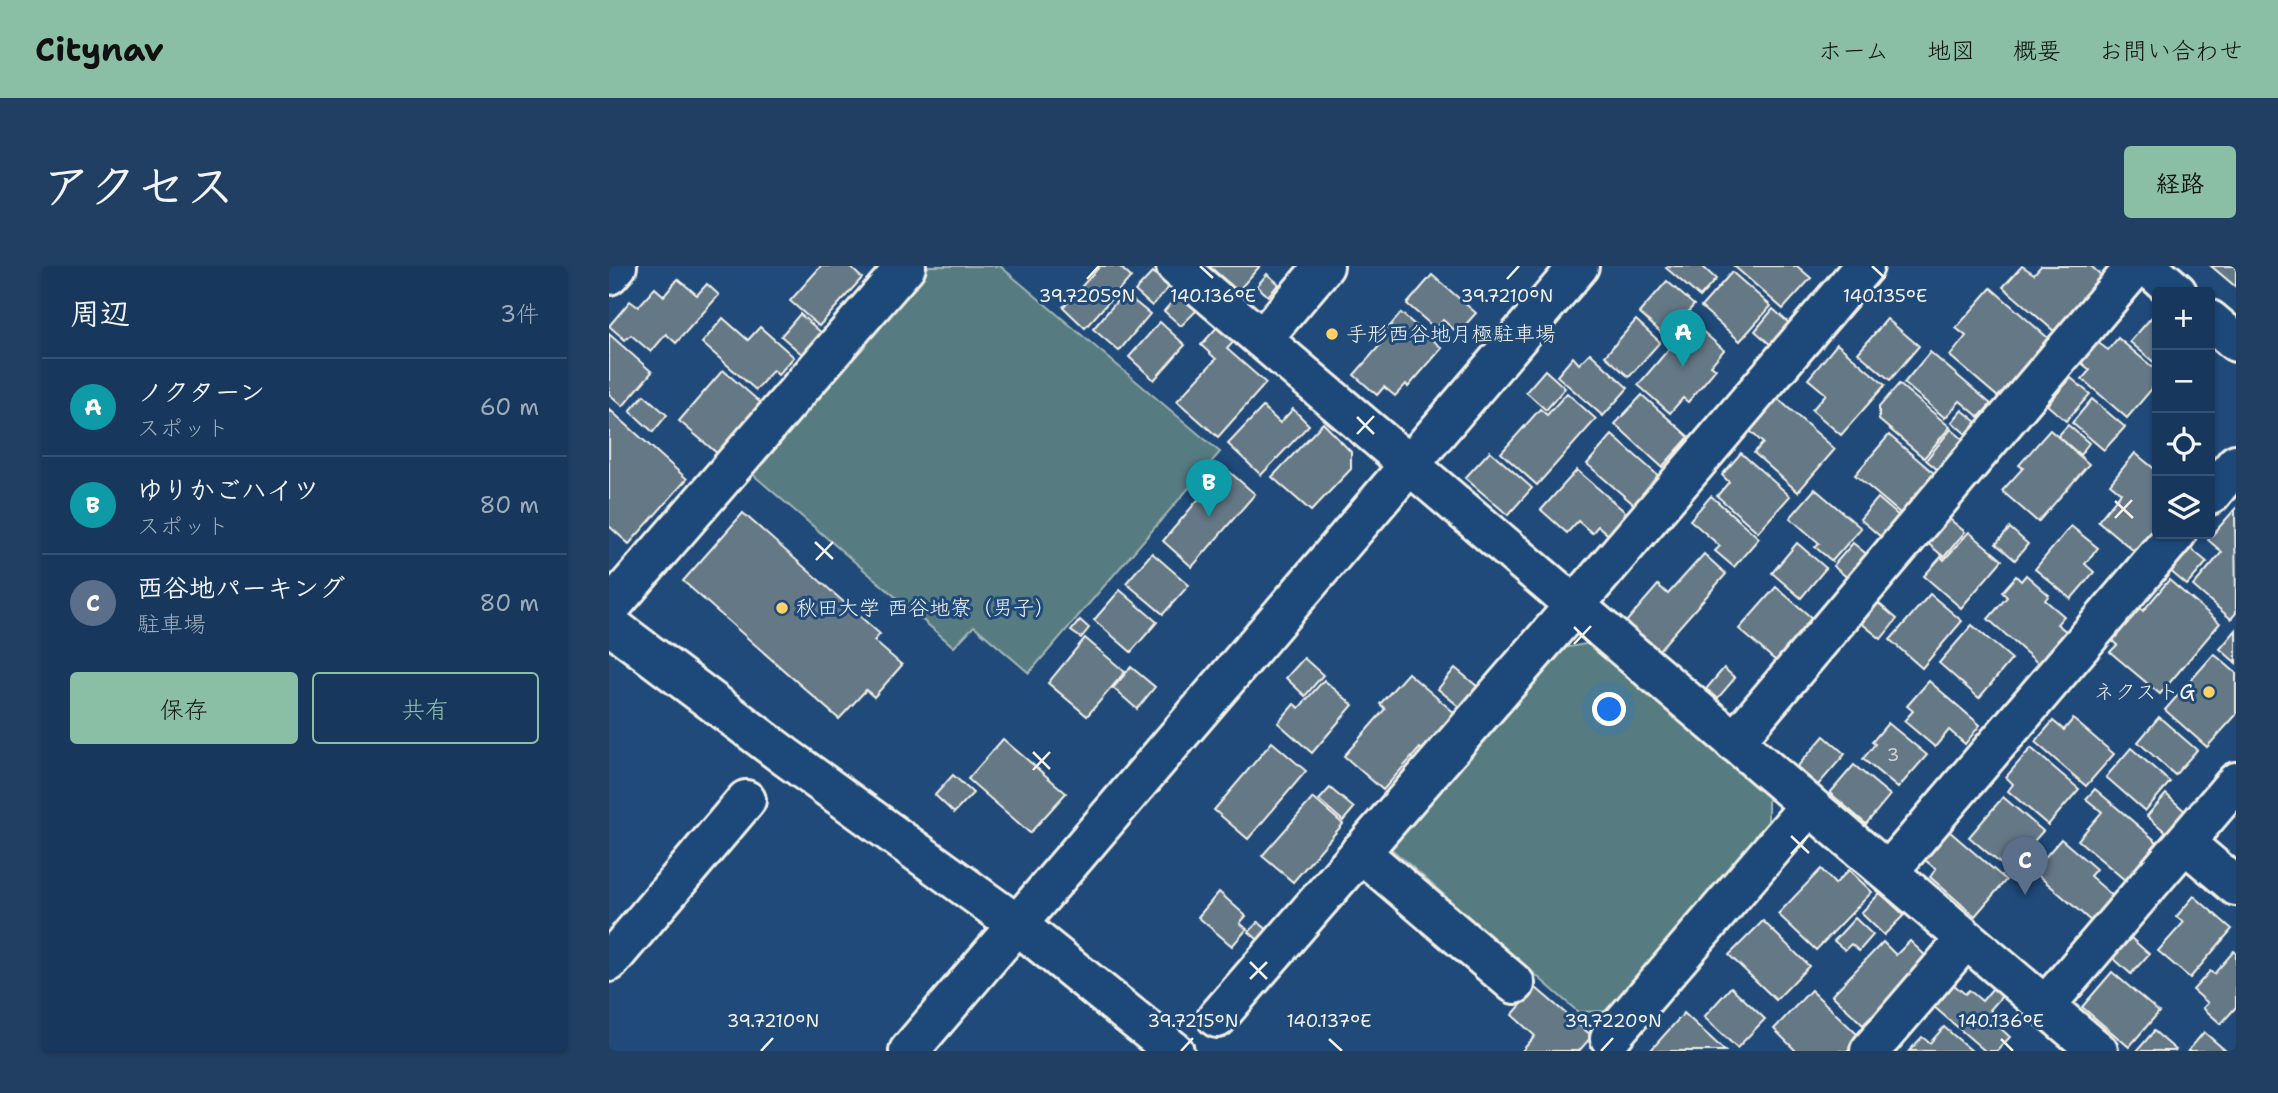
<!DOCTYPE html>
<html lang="ja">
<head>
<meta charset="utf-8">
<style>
	:root { --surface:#17385c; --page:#203f62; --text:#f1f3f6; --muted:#9eacbb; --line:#365272; --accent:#8abfa5 }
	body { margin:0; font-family:"Shantell Sans","Klee One",sans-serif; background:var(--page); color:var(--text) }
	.controls { position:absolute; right:21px; top:21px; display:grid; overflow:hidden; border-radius:7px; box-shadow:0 2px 5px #0004 }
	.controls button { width:63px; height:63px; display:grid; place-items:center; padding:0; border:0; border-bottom:2px solid var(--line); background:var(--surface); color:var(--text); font:35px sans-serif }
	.you { position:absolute; left:1001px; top:444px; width:24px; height:24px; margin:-18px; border:5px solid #fff; border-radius:50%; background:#1a73e8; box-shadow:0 0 0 10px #1a73e833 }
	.badge { display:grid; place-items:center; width:46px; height:46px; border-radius:50%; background:var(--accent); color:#fff; font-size:23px; font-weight:700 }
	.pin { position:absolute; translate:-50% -58px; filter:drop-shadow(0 2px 4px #0008) }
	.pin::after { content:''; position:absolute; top:37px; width:24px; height:21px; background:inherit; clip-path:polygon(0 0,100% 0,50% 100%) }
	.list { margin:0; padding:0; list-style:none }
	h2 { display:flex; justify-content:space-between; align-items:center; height:91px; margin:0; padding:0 28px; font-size:30px }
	h2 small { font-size:23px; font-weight:400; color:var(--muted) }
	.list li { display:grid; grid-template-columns:46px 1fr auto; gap:21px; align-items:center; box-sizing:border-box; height:98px; padding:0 28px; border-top:2px solid var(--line) }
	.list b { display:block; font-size:26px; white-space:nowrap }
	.list p { margin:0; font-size:23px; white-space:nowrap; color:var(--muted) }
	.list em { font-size:23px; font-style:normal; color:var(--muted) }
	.actions { display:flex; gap:14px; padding:21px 28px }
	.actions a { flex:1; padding:16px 0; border:2px solid var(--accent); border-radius:7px; text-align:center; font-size:24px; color:var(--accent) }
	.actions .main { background:var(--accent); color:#111 }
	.icon { flex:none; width:38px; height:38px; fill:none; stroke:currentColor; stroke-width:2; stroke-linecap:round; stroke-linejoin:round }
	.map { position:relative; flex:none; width:1627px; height:785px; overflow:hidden; border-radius:7px }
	header { display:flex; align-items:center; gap:42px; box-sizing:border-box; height:98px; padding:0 35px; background:var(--accent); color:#111 }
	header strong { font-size:33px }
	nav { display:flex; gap:38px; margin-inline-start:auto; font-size:24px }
	.intro { display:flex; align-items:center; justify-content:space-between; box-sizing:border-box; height:168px; padding:0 42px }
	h1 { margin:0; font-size:49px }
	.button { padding:18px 32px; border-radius:7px; background:var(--accent); color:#111; font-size:24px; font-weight:700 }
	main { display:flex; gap:42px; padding:0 42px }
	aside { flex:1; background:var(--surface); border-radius:7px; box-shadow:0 2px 5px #0004 }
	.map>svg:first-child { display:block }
</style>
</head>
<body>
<header>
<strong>Citynav</strong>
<nav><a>ホーム</a><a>地図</a><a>概要</a><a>お問い合わせ</a></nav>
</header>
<div class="intro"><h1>アクセス</h1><a class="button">経路</a></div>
<main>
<aside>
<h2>周辺<small>3件</small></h2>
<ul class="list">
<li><span class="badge" style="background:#0f9aa8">A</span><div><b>ノクターン</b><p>スポット</p></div><em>60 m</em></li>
<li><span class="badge" style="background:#0f9aa8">B</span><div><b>ゆりかごハイツ</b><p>スポット</p></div><em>80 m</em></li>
<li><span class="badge" style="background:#5c6f8a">C</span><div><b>西谷地パーキング</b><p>駐車場</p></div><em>80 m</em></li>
</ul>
<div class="actions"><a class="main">保存</a><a>共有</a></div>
</aside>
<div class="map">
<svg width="1627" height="785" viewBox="0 0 1627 785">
	<rect width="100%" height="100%" fill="#1f4a7a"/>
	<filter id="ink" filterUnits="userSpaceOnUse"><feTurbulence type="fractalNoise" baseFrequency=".0143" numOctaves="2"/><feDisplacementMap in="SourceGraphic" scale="14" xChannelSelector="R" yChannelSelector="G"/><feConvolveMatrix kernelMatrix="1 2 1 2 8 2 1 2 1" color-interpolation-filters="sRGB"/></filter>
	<g filter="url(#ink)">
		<!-- green -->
		<g fill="#577c82" stroke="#a6b6b5" stroke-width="2">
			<path d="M320 0H391L611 186 420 407 365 360 345 381 142 207Z"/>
			<path d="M987 376 1159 528V558L999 745 969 746 779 580 932 401 955 382Z"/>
		</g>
		<!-- building -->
		<g fill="#657886" stroke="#f4f1e8" stroke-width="2">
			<path d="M212 0H240L253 12 210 60 181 35Z"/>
			<path d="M491 0H510L522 11 476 62 454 41Z"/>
			<path d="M600 0H651L629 25Z"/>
			<path d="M1059 0H1093L1107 13 1091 31 1057 2Z"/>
			<path d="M1125 0H1188L1202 12 1174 43Z"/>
			<path d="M1413 0 1425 8 1432 0H1482L1493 10 1446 66 1394 21Z"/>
			<path d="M1602 0H1627V21Z"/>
			<path d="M544 6 560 21 543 40 526 25Z"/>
			<path d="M1123 6 1162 40 1131 75 1092 41Z"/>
			<path d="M658 8 670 18 659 30 648 20Z"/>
			<path d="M823 9 867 47 849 67 834 54 827 63 798 38Z"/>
			<path d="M69 13 88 29 98 18 110 29 67 77 57 68 42 86 22 69 16 74 0 60 21 35 29 41 46 22 55 30Z"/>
			<path d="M1058 15 1085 39 1057 71 1030 47Z"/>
			<path d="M1382 22 1439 72 1389 131 1341 90 1357 70 1347 62Z"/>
			<path d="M572 26 590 42 572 60 555 45Z"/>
			<path d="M515 27 541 48 510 85 484 63Z"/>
			<path d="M1164 43 1181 58 1163 80 1146 65Z"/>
			<path d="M1548 45V99L1521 76Z"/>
			<path d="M792 47 833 82 799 121 797 118 786 130 775 121 768 129 745 109 779 70 775 67Z"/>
			<path d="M191 48 214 68 195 90 172 70Z"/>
			<path d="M114 52 139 74 151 61 185 91 169 109 164 104 147 124 93 77Z"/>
			<path d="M1278 53 1310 80 1281 114 1249 87Z"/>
			<path d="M1027 54 1051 76 1020 111 996 90Z"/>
			<path d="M551 56 576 79 545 114 520 91Z"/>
			<path d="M1083 56 1115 84 1102 99 1107 103 1079 136 1074 132 1061 147 1029 119Z"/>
			<path d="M611 58 627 73 618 83 657 117 609 171 568 135 607 93 592 79Z"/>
			<path d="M0 68 43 106 14 140 0 128Z"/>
			<path d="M1509 72 1548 105V117L1518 152 1473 113 1481 104 1470 95 1487 75 1499 84Z"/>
			<path d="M1228 78 1276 119 1232 169 1203 144 1217 128 1199 113Z"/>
			<path d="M1321 86 1382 138 1370 151 1351 135 1336 152 1295 117Z"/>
			<path d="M981 87 1019 122 994 150 948 110 964 91 970 98Z"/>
			<path d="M114 104 152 137 109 188 70 155Z"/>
			<path d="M936 104 956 122 937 144 917 126Z"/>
			<path d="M1462 112 1481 128 1457 155 1438 139Z"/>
			<path d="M1290 118 1341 161 1315 192 1270 154V141Z"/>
			<path d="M958 127 987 153 928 219 892 187 931 143 938 149Z"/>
			<path d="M35 129 58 149 44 166 21 145Z"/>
			<path d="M1033 129 1080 171 1053 201 1006 158Z"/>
			<path d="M1168 132 1226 183 1189 226 1145 187 1154 177 1140 164Z"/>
			<path d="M1483 133 1516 161 1495 184 1463 157Z"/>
			<path d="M654 141 671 157 684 143 700 159 652 209 619 178Z"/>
			<path d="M0 143 78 213 20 278 0 260Z"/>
			<path d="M1353 144 1368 156 1357 168 1343 156Z"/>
			<path d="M714 157 742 186V203L702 245 663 211Z"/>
			<path d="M1459 159 1480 177 1471 189 1449 170Z"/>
			<path d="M1342 163 1355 174 1329 204 1317 194Z"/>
			<path d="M1441 164 1480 198 1429 256 1393 225 1414 202 1410 199Z"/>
			<path d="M1003 169 1053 213 1029 242 978 198Z"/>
			<path d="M1280 169 1326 208 1292 248 1246 209Z"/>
			<path d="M881 185 923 222 899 249 856 212Z"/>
			<path d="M1132 187 1181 230 1149 266 1108 230 1120 216 1113 209Z"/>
			<path d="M1526 187 1548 205V257L1525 285 1489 255 1512 227 1501 218Z"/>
			<path d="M616 202 646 228 583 301 554 275Z"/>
			<path d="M968 204 1022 251 1003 272 989 260 983 267 969 255 958 267 932 244Z"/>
			<path d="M1206 223 1252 262 1223 295 1206 281 1210 277 1181 252Z"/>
			<path d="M1102 230 1150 272 1125 301 1106 285 1111 280 1081 254Z"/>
			<path d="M1269 232 1290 250 1272 271 1251 253Z"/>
			<path d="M1626 243 1627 347 1622 353 1584 320 1613 286 1599 274Z"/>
			<path d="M134 247 271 368 265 375 293 399 265 431 257 424 230 453 74 315Z"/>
			<path d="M1338 251 1356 266 1335 291 1316 275Z"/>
			<path d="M1462 260 1489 282 1476 298 1485 306 1462 333 1426 303Z"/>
			<path d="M1401 262 1419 278 1406 294 1387 278Z"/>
			<path d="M1360 266 1393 294 1352 342 1315 310 1332 291 1335 294Z"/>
			<path d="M1188 277 1217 302 1192 332 1163 307Z"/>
			<path d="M1244 277 1260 290 1240 313 1224 300Z"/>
			<path d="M1580 281 1598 296 1578 319 1560 304Z"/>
			<path d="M543 287 580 319 554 348 517 317Z"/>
			<path d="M1095 288 1117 308 1050 384 1017 356 1049 319 1059 328Z"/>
			<path d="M1417 309 1440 329 1436 334 1455 350 1448 358 1458 366 1430 398 1379 353 1398 331 1393 326 1407 310 1412 315Z"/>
			<path d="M1560 314 1611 357 1551 428 1501 386 1508 379 1502 374 1530 341 1534 345Z"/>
			<path d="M1167 321 1204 353 1167 395 1130 363Z"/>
			<path d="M511 324 548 356 522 386 485 354Z"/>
			<path d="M1321 328 1353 355 1313 402 1281 374Z"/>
			<path d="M1268 336 1288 353 1272 373 1251 356Z"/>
			<path d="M471 354 480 362 472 372 462 365Z"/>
			<path d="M1363 359 1403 393 1370 432 1330 397Z"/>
			<path d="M1627 364V397L1611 383Z"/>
			<path d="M476 372 516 406 478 450 439 417Z"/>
			<path d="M1605 388 1627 407V449L1598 481 1556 444Z"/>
			<path d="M695 392 714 409 696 430 677 412Z"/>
			<path d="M522 401 546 421 528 443 504 422Z"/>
			<path d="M846 402 869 421 852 442 829 423Z"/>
			<path d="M1115 402 1126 412 1109 432 1097 423Z"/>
			<path d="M799 407 848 449 815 486 811 482 774 524 735 490 776 443 771 438Z"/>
			<path d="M715 414 744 439 703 487 669 457 685 438 690 442Z"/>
			<path d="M1320 415 1371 459 1356 478 1340 464 1326 481 1295 455 1304 445 1298 440Z"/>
			<path d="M1550 451 1588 484 1566 509 1529 476Z"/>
			<path d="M1464 453 1505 488 1477 520 1426 476 1444 455 1455 464Z"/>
			<path d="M1279 457 1318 489 1289 522 1254 493 1266 478 1263 476Z"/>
			<path d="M1215 470 1236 488 1209 519 1188 501Z"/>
			<path d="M394 473 457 527 421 567 359 513Z"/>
			<path d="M663 476 697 505 639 573 605 544Z"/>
			<path d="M1422 482 1470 523 1439 559 1399 525 1404 518 1397 511Z"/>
			<path d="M1522 482 1561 516 1536 545 1497 511Z"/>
			<path d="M1245 499 1281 529 1257 558 1221 527Z"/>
			<path d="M344 509 364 527 345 547 326 529Z"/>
			<path d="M721 522 745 542 734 555 710 534Z"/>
			<path d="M1486 523 1548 576 1517 615 1469 574 1493 546 1477 533Z"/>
			<path d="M1557 528 1579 548 1560 569 1538 550Z"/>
			<path d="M1394 531 1434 565 1399 604 1360 571Z"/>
			<path d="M704 532 734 558 684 616 653 590Z"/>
			<path d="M1340 565 1397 614 1366 650 1321 611 1327 603 1316 594Z"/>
			<path d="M1452 573 1487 603 1481 610 1505 631 1483 656 1424 605Z"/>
			<path d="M1212 603 1226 618 1240 604 1263 626 1207 684 1169 648Z"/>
			<path d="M610 626 637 650 631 657 638 663 623 680 589 651Z"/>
			<path d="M1271 627 1295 649 1275 669 1252 647Z"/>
			<path d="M1585 630 1623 663 1581 712 1549 685 1575 656 1567 651Z"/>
			<path d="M1246 652 1264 669 1250 685 1242 678 1236 684 1225 675Z"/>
			<path d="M1154 655 1200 700 1167 734 1120 689Z"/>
			<path d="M649 656 665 669 656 680 640 666Z"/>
			<path d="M1522 672 1540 688 1522 708 1504 692Z"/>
			<path d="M1301 675 1319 692 1269 758 1262 751 1254 759 1223 729 1274 676 1287 689Z"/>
			<path d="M1625 685 1627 687V741L1612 758 1594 742 1599 737 1584 724 1601 705 1605 708Z"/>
			<path d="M1503 706 1550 746 1520 781 1473 741Z"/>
			<path d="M1344 718 1356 728 1360 724 1373 735 1384 722 1393 730 1381 744 1393 755 1389 760 1401 771 1388 785H1376L1324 740Z"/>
			<path d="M1122 721 1156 753 1128 782 1095 751Z"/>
			<path d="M927 722 983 770 970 785H913L926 770 903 749Z"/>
			<path d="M1202 724 1252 772 1240 785H1187L1165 763Z"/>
			<path d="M1075 747 1116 785H1041Z"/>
			<path d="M1335 761 1363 785H1300L1313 771 1321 777Z"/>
			<path d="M1545 765 1567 784 1566 785H1528Z"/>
			<path d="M1595 766 1617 785H1579Z"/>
		</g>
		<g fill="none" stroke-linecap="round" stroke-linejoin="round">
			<!-- minor casing -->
			<g stroke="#f4f1e8" stroke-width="44">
				<g id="minor">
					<path d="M567 0 1489 785"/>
					<path d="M1538 0 1568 26"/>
					<path d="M0 9 8 0"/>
					<path d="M1601 54 1627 76"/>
					<path d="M653 73 715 0"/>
					<path d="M1601 229 1627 198"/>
					<path d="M0 343 297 0"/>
					<path d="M1125 476 1527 0"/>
					<path d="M1576 577 1627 620"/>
					<path d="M751 586 906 718"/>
					<path d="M1279 606 1567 268"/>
					<path d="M0 696 137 534"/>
					<path d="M1437 739 1627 516"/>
					<path d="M608 752 966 339 1255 0"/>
					<path d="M1001 772 1200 540"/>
					<path d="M1261 785 1357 673"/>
				</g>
			</g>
			<!-- tertiary casing -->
			<g stroke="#f4f1e8" stroke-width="44">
				<g id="tertiary">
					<path d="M0 358 177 491 409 659 565 785"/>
					<path d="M300 785 970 0"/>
				</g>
			</g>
			<!-- minor -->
			<use href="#minor" stroke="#1f4a7a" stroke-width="38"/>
			<!-- tertiary -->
			<use href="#tertiary" stroke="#1f4a7a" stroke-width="38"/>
		</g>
	</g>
	<!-- ticks -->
	<path fill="none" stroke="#f4f1e8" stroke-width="2.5" d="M591 0 604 12M1263 0 1276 12M478 13 490 0M898 13 910 0M748 151 765 168M748 168 765 150M1506 235 1524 252M1506 252 1523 234M206 276 224 293M207 294 224 276M965 361 982 378M965 378 982 360M424 486 441 503M424 504 441 486M1182 570 1200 587M1182 588 1199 570M641 696 658 713M641 713 658 696M720 773 733 785M1392 773 1404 785M152 785 164 772M572 785 584 772M992 785 1004 772"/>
	<!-- markers -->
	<g fill="#ffd166" stroke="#1f4a7a" stroke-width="2.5">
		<circle cx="723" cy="68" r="7"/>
		<circle cx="173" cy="342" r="7"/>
		<circle cx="1600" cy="426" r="7"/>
	</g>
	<g text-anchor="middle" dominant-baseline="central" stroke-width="6" stroke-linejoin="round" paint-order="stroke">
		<!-- number labels -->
		<g font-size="18" fill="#d0d3d0">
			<text x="1284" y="489">3</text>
		</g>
		<!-- poi labels -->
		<g font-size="21" fill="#f4f1e8" stroke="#1f4a7a" text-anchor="start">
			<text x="737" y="68">手形西谷地月極駐車場</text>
			<text x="187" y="342">秋田大学 西谷地寮（男子）</text>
			<text x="1586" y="426" text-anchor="end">ネクストG</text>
		</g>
	</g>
	<g font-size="18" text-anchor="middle" fill="#f4f1e8" stroke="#1f4a7a" stroke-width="6" stroke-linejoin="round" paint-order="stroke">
		<text x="604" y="36">140.136°E</text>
		<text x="1276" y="36">140.135°E</text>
		<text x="478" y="36">39.7205°N</text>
		<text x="898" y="36">39.7210°N</text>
		<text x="164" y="761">39.7210°N</text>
		<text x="584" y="761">39.7215°N</text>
		<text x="1004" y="761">39.7220°N</text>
		<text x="720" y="761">140.137°E</text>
		<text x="1392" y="761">140.136°E</text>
	</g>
</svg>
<div class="controls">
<button>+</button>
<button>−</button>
<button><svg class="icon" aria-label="locate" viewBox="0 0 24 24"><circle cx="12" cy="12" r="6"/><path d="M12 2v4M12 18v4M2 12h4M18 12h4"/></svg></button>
<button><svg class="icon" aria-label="layers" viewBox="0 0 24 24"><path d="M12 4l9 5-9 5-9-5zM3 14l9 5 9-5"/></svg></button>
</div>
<div class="you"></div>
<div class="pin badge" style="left:1074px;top:101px;background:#0f9aa8">A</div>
<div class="pin badge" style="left:600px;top:251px;background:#0f9aa8">B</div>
<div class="pin badge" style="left:1416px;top:629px;background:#5c6f8a">C</div>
</div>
</main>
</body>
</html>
